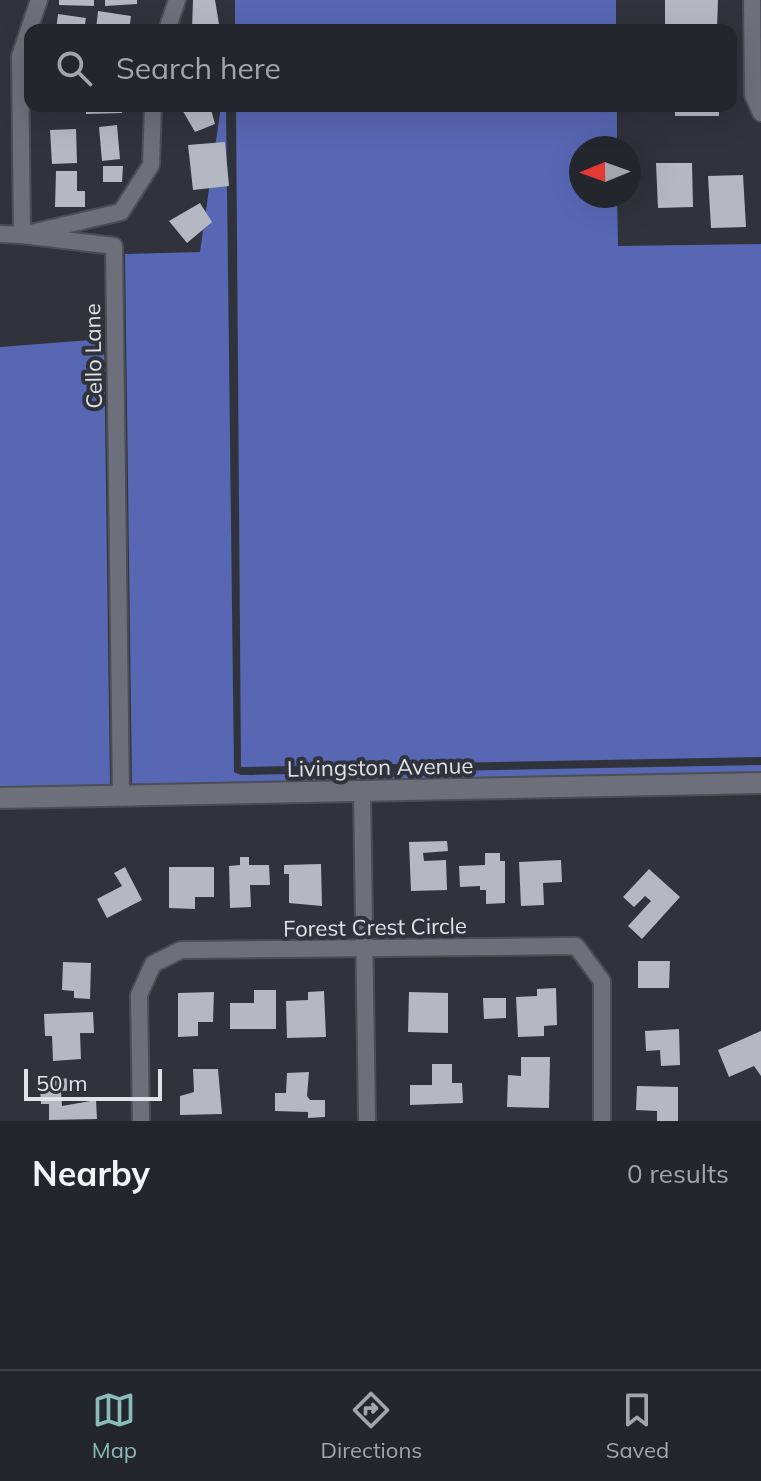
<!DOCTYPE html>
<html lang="en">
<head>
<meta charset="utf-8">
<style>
	:root { --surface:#24262d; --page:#2c2e35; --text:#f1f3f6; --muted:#a3a5aa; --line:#414349; --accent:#8bbbb9 }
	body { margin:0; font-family:Mulish,sans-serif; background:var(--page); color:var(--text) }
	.compass { position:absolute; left:569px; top:136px; width:72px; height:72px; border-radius:50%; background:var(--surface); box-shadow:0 8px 32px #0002; rotate:269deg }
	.scale { position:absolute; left:24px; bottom:20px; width:138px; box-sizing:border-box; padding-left:8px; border:4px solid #e1e2e8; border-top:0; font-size:22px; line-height:28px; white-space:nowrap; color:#e1e2e8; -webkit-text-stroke:6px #30333c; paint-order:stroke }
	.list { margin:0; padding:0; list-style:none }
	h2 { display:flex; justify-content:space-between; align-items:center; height:104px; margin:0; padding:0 32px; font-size:34px }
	h2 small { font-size:26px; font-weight:400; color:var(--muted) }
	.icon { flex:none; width:44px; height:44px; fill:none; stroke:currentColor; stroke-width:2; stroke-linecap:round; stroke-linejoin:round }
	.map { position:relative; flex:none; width:761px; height:1121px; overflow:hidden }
	.search { position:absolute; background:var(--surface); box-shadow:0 8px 32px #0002; left:24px; right:24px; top:24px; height:88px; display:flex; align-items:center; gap:20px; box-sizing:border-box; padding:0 28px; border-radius:16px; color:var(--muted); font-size:30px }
	.sheet { height:248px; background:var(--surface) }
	nav { display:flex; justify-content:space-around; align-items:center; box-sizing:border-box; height:112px; border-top:2px solid var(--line); background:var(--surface); font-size:22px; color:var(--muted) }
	nav a { display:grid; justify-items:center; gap:4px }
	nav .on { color:var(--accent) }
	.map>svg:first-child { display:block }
</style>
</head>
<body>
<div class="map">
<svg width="761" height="1121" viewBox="0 0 761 1121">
	<rect width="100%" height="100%" fill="#30333c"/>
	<!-- forest -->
	<g fill="#5867b4">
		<rect x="235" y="0" width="381" height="30"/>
		<path d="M221 106H226L234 772 241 775 761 765V774L132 787 125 254 200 252Z"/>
		<path d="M236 106H617V148H581V196H617L618 246 761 244V757L241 767Z"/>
		<path d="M104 339 110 787 0 788V347Z"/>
	</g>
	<!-- building -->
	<g fill="#b4b8c3">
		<path d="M59 0H94V6L59 5Z"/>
		<path d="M105 0H137V4L105 6Z"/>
		<path d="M193 0H215L220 30H192Z"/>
		<path d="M665 0H718L717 30H665Z"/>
		<path d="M98 11 131 16 129 30H96Z"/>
		<path d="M58 14 86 18 84 30H56Z"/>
		<path d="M41 106H74V112L41 111Z"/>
		<path d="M86 106H122V113L86 114Z"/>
		<path d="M180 106H210L215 124 195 132Z"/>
		<rect x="675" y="106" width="44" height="10"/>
		<path d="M117 125 120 159 102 161 99 127Z"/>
		<path d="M76 129 77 163 52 164 50 130Z"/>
		<path d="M225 142 229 186 193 190 188 145Z"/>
		<path d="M656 163H692L693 207 658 208Z"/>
		<path d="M103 166H123L122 182H103Z"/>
		<path d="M56 171H77V191H85V207H55Z"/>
		<path d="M743 175 746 227 711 228 708 176Z"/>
		<path d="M200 203 212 222 187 243 169 221Z"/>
		<path d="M447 841 448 851 423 853 424 861 446 860 447 890 411 891 409 842Z"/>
		<path d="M485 853H500V861H505V903L486 904V890H480V886L460 887 459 866 485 865Z"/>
		<path d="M240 857H249V865H269L270 885H250L251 907 230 908 229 866 240 865Z"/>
		<path d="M561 860 562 882 543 883 544 905 521 906 519 862Z"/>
		<path d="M321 864 322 906 289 903V874H284V865Z"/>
		<path d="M125 867 142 900 107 918 97 899 122 886 114 873Z"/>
		<path d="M169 867H214V897H195V909L169 908Z"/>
		<path d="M649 869 680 897 642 939 628 926 651 901 645 896 634 907 623 897Z"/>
		<path d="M638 961H670L669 988H638Z"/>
		<path d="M63 962 91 963 90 999 74 998V991L62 990Z"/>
		<path d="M556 988 557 1025 544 1026V1036L518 1037 516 997 537 996V989Z"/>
		<path d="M254 990H276V1029H230V1003H254Z"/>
		<path d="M324 991 326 1037 287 1038 286 1001 308 1000V992Z"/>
		<path d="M214 992 213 1022H198V1036L178 1037V993Z"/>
		<path d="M409 992 448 993V1033L408 1032Z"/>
		<path d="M483 998H506V1018L484 1019Z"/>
		<path d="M93 1012 94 1033H80L81 1059 53 1061 52 1036H45L44 1014Z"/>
		<path d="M679 1029 680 1065 661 1066 660 1050 646 1051 645 1031Z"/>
		<path d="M761 1031V1076L754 1066 729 1077 718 1050Z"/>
		<path d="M521 1057H550L549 1108 507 1107 508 1075 521 1076Z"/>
		<path d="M432 1064H452V1083H462L463 1103 410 1105V1085H432Z"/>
		<path d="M193 1069H218L222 1114 180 1115V1096L194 1092Z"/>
		<path d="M309 1072 307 1096 310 1100H325V1117L308 1118V1112L275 1111V1093H286L287 1073Z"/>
		<path d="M78 1078V1090L61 1091 62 1106 96 1100 97 1119 49 1120V1104H41L40 1087H49L48 1079Z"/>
		<path d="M637 1086 678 1087V1121H657V1111L636 1110Z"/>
	</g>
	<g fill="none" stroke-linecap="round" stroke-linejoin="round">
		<!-- minor casing -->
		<g stroke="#4c4e56" stroke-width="20">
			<g id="minor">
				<path d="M752 0 753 95 761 113"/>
				<path d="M167 30 177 0"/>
				<path d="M0 234 22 235 121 212 151 165 153 106"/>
				<path d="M22 235 114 246 121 797"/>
				<path d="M22 235 20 56 39 0"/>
				<path d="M362 792 367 1121"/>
				<path d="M141 1121 139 995 153 964 181 950 576 946 602 981V1121"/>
			</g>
		</g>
		<!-- tertiary casing -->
		<g stroke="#4c4e56" stroke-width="24">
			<path id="tertiary" d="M0 798 761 783"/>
		</g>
		<!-- minor -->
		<use href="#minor" stroke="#6d707a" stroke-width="16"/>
		<!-- tertiary -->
		<use href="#tertiary" stroke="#6d707a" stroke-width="20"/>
	</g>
	<g text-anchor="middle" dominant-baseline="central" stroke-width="8" stroke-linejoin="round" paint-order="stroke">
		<!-- street labels -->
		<g font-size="22" fill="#e1e2e8" stroke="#30333c">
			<text transform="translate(93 356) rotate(-91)">Cello Lane</text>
			<text transform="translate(380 767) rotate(-1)">Livingston Avenue</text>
			<text transform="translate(375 927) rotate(-1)">Forest Crest Circle</text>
		</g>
	</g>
</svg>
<svg class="compass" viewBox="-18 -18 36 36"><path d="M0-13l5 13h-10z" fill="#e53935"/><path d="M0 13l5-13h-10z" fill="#a3a5aa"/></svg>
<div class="scale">50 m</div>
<div class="search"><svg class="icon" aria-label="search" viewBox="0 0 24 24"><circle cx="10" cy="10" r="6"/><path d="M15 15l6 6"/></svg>Search here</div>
</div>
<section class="sheet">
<h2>Nearby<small>0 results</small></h2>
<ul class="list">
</ul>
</section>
<nav>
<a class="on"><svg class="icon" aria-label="map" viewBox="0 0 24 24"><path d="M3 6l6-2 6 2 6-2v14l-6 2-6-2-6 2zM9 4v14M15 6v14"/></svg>Map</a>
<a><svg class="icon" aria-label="directions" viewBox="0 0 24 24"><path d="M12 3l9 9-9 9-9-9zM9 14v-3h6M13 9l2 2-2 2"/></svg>Directions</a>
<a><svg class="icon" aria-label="saved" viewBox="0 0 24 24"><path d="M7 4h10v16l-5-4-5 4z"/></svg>Saved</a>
</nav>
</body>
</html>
